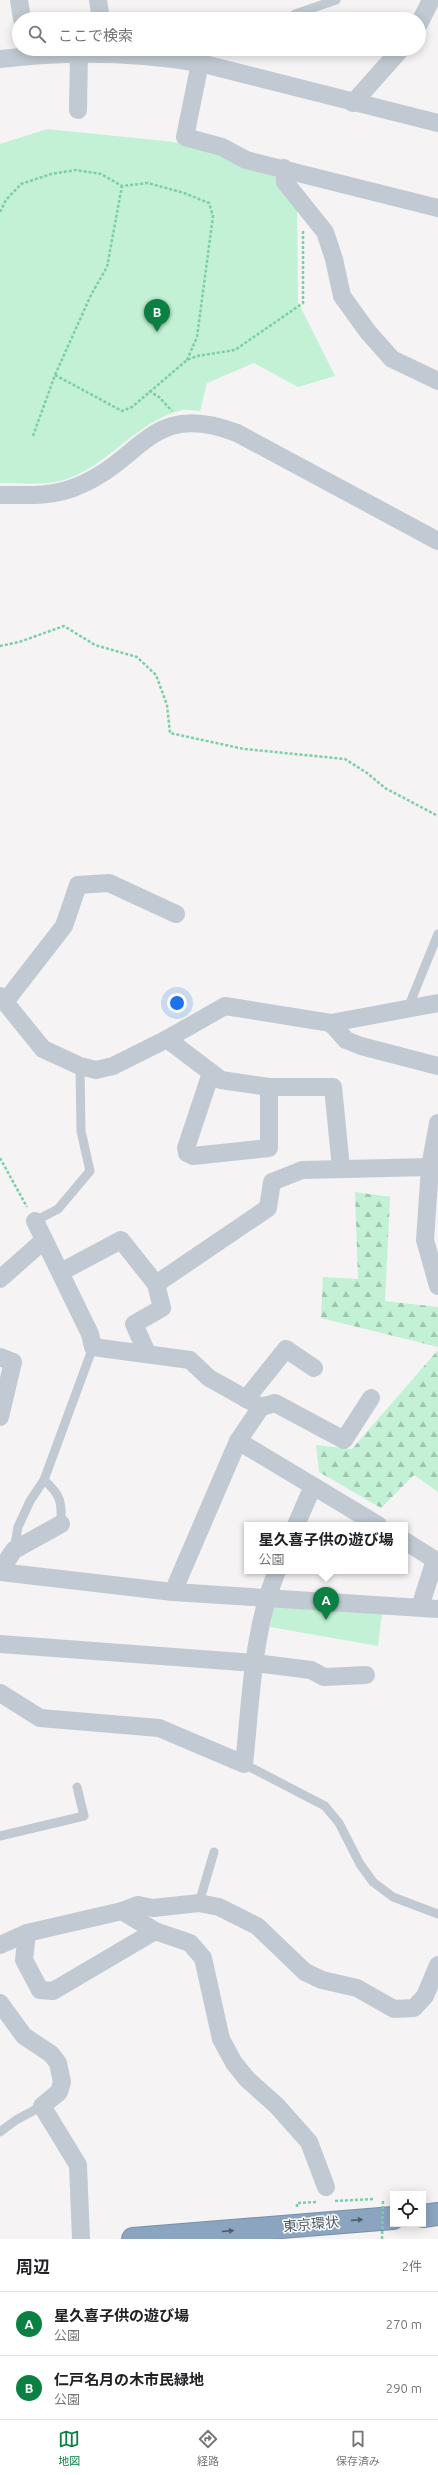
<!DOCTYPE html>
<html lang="ja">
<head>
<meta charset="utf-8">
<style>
	:root { --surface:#fff; --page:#f2f2f2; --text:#202124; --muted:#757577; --line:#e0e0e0; --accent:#0b8043 }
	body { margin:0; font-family:Ubuntu,"Noto Sans JP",sans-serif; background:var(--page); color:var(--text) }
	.controls { position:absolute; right:12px; bottom:12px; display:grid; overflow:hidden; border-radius:0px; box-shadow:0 2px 10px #0003 }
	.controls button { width:36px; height:36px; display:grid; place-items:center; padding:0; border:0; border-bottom:1px solid var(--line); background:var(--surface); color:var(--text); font:20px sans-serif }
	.you { position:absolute; left:177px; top:1003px; width:14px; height:14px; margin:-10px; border:3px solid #fff; border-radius:50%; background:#1a73e8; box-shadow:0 0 0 6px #1a73e833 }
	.badge { display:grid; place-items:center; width:26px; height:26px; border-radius:50%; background:var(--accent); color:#fff; font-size:13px; font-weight:700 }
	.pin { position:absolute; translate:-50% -33px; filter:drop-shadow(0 1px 2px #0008) }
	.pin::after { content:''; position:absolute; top:21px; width:14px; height:12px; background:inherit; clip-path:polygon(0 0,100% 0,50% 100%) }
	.popup { position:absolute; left:244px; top:1522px; width:164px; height:52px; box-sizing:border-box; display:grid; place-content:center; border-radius:0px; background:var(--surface); filter:drop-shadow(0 1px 3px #0005); font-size:13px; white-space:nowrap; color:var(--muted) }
	.popup b { font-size:15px; color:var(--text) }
	.popup::after { content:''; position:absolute; left:50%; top:100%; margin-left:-8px; border:8px solid transparent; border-top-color:var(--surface) }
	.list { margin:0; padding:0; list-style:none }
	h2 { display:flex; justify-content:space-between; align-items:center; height:52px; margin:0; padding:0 16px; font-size:17px }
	h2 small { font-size:13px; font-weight:400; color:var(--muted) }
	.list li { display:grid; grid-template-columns:26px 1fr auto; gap:12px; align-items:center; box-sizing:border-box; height:64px; padding:0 16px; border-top:1px solid var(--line) }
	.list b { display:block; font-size:15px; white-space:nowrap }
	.list p { margin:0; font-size:13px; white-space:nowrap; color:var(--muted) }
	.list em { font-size:13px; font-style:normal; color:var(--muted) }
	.icon { flex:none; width:22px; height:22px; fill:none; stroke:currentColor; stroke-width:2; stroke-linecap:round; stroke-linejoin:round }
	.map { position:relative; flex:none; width:438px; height:2239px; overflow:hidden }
	.search { position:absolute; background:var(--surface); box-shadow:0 2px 10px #0003; left:12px; right:12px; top:12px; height:44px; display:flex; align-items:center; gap:10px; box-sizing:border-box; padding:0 14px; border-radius:22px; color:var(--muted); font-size:15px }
	.sheet { height:180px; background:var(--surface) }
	nav { display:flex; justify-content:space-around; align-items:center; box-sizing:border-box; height:56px; border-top:1px solid var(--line); background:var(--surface); font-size:11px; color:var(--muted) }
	nav a { display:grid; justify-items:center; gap:2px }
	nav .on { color:var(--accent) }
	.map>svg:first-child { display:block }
</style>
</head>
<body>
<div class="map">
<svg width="438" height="2239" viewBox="0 0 438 2239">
	<defs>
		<pattern id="forest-firs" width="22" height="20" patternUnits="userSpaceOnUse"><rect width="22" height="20" fill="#c3f1d5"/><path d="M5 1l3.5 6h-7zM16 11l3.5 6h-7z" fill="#a0c6b0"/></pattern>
	</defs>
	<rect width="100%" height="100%" fill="#f5f3f3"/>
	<!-- green -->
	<g fill="#c3f1d5">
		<path d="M47 129 174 142 224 155 273 175 297 205 298 302 335 376 298 387 254 363 207 383 200 411C195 411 187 409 182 410 137 421 110 464 67 479 46 486 22 483 0 483V144Z"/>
		<path d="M275 1603 382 1614 378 1646 270 1627Z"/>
	</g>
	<!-- forest -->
	<g fill="url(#forest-firs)">
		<path d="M355 1192 390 1197 385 1301 438 1307V1347L321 1318 323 1277 358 1279Z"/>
		<path d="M438 1350V1492L414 1475 381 1508 319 1472 316 1445 352 1449Z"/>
	</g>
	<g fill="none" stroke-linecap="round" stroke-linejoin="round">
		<!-- highway casing -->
		<g stroke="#7690ad" stroke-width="24">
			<g id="highway">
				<path d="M423 2216 438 2214"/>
				<path d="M133 2239 393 2218"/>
			</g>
		</g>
		<!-- path -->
		<g stroke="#7ad0a6" stroke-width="2.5" stroke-dasharray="3 2" stroke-linecap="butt">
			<path d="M0 212 6 200 21 184 51 174 76 170 101 174 122 186 148 183 184 193 209 203 213 216 197 337 187 360"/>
			<path d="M55 375 122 411 132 407 187 360 197 356 235 350 303 303V231"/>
			<path d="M149 391 159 397 172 411"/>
			<path d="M33 436 55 375 91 295 107 267 122 186"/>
			<path d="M0 646 19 642 64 626 95 645 137 657 156 675 167 705 170 733 244 749 345 759 367 773 385 788 438 816"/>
			<path d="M0 1158 27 1207"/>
			<path d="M335 2201 374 2199"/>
			<path d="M297 2207V2203L318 2202"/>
		</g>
		<!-- lane -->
		<g stroke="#c1cad2" stroke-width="9">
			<path d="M295 14 336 0"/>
			<path d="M408 1008 438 934"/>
			<path d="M35 1221 58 1209 90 1171 81 1131 80 1066"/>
			<path d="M44 1480C61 1495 62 1502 61 1524"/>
			<path d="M14 1550 18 1527 30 1501 44 1480 93 1347"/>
			<path d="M244 1764 325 1806 339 1823 360 1864 373 1882 393 1897 438 1914"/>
			<path d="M0 1836 84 1816 77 1787"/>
			<path d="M199 1903 214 1852"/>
			<path d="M0 2132 16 2120 42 2106"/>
		</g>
		<!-- street -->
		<g stroke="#c1cad2" stroke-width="18">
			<path d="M19 0 22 19"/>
			<path d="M98 0 101 19"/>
			<path d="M419 24 431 0"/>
			<path d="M0 59C67 51 134 52 200 63L438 123"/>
			<path d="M200 63 185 137 222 147 246 160 438 208"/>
			<path d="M353 103 401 49"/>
			<path d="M78 110 79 53"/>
			<path d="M284 168 285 182 325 232 334 259 342 296 368 332 392 359 438 381"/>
			<path d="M0 495C26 495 54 497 78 486 144 459 150 400 237 433L438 541"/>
			<path d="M0 996 43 1049 80 1066 96 1070 113 1066 167 1039 225 1006 331 1023 438 1003"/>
			<path d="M5 1002 64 926 78 885 109 883 176 914"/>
			<path d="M331 1023 346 1040 361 1046 438 1066"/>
			<path d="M167 1039 221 1080 269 1087H333L341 1168"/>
			<path d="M211 1073 186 1148 187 1153 193 1156 269 1148V1087"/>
			<path d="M438 1123 430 1167 425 1240 438 1286"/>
			<path d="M35 1221 90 1334 93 1347 190 1360 209 1378 261 1407"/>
			<path d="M61 1272 121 1240 156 1284 162 1308 134 1324 147 1353"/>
			<path d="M0 1279 43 1241"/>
			<path d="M156 1284 268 1208 272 1182 302 1170 430 1167"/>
			<path d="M0 1357 13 1362 0 1417"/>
			<path d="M246 1399 286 1349 314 1368"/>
			<path d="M238 1441 378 1525"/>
			<path d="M296 1525 313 1486"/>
			<path d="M405 1541 435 1560 420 1607"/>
			<path d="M0 1571 14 1550 61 1524"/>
			<path d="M0 1572 173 1592 438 1609"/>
			<path d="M173 1592 238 1441 261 1407 275 1403 344 1440 371 1398"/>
			<path d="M0 1644 255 1663 311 1670 324 1677 366 1675"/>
			<path d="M0 1693 40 1718 159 1728 244 1764C251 1701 252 1631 277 1571"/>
			<path d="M122 1911 138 1905 153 1908 199 1903 219 1907 257 1926 305 1972 322 1980 357 1988 394 2009 414 2008 425 1996 438 1965"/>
			<path d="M27 1933 24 1960 40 1990 53 1991 155 1931"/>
			<path d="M0 1945 27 1933 122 1911 155 1931 190 1943 203 1958 221 2039 234 2063 247 2079 277 2106 309 2142 326 2187"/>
			<path d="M0 2003 24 2036 51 2054 58 2063 62 2082 59 2092 42 2106 78 2165 81 2239"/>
		</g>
		<!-- highway -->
		<use href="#highway" stroke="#8ba5c1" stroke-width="22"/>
		<!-- path-bridge -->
		<path stroke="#7ad0a6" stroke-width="2.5" stroke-dasharray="3 2" stroke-linecap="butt" d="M382 2239 383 2199"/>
	</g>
	<!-- one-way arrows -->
	<defs><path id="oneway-solid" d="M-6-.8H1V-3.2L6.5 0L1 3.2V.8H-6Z"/></defs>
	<g fill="#505e6b">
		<use href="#oneway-solid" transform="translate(357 2220) rotate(-4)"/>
		<use href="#oneway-solid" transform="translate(228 2231) rotate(-5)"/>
	</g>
	<g text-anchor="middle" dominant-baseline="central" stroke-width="3" stroke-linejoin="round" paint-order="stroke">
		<!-- street labels -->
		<g font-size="14" fill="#4a5661" stroke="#fff">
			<text transform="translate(311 2224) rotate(-5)">東京環状</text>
		</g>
	</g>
</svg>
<div class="controls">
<button><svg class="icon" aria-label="locate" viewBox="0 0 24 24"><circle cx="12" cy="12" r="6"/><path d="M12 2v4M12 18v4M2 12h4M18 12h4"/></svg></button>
</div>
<div class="you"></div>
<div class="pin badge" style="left:326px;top:1620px">A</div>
<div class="popup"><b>星久喜子供の遊び場</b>公園</div>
<div class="pin badge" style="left:157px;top:332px">B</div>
<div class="search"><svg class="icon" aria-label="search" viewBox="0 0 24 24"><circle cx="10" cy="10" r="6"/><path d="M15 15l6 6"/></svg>ここで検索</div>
</div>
<section class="sheet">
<h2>周辺<small>2件</small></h2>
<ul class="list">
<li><span class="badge">A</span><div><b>星久喜子供の遊び場</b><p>公園</p></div><em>270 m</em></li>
<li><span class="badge">B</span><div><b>仁戸名月の木市民緑地</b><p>公園</p></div><em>290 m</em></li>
</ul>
</section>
<nav>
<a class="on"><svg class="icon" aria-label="map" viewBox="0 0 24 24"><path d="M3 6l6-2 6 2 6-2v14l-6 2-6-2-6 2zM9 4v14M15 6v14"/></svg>地図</a>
<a><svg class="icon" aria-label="directions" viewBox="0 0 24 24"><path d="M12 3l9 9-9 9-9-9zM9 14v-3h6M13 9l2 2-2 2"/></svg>経路</a>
<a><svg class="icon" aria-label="saved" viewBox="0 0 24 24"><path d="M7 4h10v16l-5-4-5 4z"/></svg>保存済み</a>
</nav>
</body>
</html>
